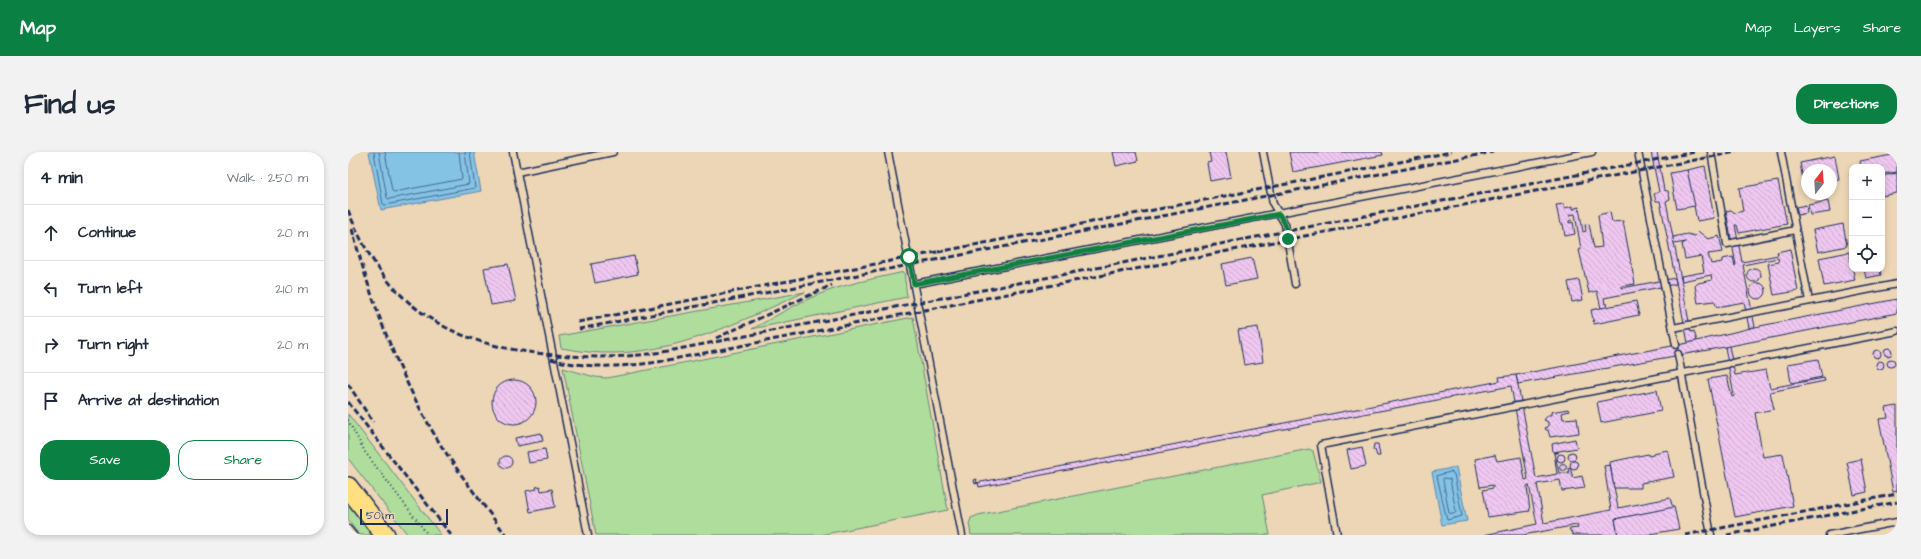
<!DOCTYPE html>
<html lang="en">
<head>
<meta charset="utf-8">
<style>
	:root { --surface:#fff; --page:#f2f2f3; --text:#1f2937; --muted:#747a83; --line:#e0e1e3; --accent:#0b8043 }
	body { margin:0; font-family:"Architects Daughter",sans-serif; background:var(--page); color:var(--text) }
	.controls { position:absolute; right:12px; top:12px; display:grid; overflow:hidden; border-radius:8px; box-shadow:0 2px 6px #0003 }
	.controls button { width:36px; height:36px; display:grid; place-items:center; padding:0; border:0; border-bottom:1px solid var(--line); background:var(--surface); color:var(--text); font:20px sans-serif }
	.compass { position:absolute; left:1453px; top:12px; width:36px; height:36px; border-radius:50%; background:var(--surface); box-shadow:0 2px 6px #0003; rotate:17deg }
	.scale { position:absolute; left:12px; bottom:10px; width:88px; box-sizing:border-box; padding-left:4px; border:2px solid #1b2f5e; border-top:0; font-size:11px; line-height:14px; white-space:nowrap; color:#1b2f5e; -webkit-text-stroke:3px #edd6b5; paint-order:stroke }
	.stop { position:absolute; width:12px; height:12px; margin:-9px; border:3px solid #0b8043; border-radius:50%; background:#fff }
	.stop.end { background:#0b8043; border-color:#fff; box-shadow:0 1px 4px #0008 }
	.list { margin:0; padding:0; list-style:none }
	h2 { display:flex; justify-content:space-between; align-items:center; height:52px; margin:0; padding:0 16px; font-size:17px }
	h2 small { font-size:13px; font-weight:400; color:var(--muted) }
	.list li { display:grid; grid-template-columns:26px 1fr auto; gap:12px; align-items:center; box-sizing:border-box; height:56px; padding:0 16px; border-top:1px solid var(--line) }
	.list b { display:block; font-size:15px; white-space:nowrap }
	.list em { font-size:13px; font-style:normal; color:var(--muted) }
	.actions { display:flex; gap:8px; padding:12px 16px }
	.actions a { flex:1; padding:9px 0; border:1px solid var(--accent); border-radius:16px; text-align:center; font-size:14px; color:var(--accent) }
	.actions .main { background:var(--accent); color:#fff }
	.icon { flex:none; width:22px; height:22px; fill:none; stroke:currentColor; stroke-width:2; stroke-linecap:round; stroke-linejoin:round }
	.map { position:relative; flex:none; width:1549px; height:383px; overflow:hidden; border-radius:16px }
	header { display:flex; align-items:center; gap:24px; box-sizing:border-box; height:56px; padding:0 20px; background:var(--accent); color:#fff }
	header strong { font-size:19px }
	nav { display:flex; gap:22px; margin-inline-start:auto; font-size:14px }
	.intro { display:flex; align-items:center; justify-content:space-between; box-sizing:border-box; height:96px; padding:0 24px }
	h1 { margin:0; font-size:28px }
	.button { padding:10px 18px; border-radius:16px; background:var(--accent); color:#fff; font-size:14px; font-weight:700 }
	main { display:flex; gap:24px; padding:0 24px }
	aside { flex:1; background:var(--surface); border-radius:16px; box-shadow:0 2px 6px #0003 }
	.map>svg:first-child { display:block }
</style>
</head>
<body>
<header>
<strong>Map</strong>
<nav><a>Map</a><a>Layers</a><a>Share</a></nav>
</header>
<div class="intro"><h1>Find us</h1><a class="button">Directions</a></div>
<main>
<aside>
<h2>4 min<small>Walk · 250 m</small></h2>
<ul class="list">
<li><svg class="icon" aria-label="ahead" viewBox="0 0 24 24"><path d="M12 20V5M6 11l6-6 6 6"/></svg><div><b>Continue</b></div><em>20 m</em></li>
<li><svg class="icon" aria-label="left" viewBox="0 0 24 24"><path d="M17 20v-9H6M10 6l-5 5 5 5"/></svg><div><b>Turn left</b></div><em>210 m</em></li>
<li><svg class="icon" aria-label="right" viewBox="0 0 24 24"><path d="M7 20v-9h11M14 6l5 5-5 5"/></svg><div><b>Turn right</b></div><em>20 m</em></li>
<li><svg class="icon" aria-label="arrive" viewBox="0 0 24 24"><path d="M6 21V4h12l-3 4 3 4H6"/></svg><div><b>Arrive at destination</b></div></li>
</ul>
<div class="actions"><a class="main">Save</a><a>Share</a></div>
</aside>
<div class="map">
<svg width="1549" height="383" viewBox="0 0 1549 383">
	<defs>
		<pattern id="building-back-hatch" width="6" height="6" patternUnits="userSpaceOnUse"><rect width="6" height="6" fill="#efc7f0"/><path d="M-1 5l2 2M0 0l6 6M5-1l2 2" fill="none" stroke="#ccabd0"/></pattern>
	</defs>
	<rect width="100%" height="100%" fill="#edd6b5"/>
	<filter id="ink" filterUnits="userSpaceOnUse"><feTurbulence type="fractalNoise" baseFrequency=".025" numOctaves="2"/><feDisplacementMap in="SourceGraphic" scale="8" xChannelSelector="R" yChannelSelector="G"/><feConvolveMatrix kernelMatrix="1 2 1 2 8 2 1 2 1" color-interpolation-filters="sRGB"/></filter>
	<g filter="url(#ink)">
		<!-- grass -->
		<g fill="#aedd9c" stroke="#64867d">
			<path d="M556 120 559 145 404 177C425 166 445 153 467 144 495 132 525 127 556 120Z"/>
			<path d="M457 140C393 169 328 203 255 201 241 201 227 198 213 196L211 184Z"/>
			<path d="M565 165 600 358 472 383H248L215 216 247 225 259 226Z"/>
			<path d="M0 262 93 383H60L2 309 0 306Z"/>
			<path d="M961 297 965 299 973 330 914 343 922 383H623L621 372 623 366 630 363Z"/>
			<path d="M0 349 26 383H11L0 368Z"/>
		</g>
		<!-- water -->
		<g fill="#85c3e5" stroke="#5b88af">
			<path d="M21 0H126L133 39 33 58Z"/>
			<path d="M1108 315 1119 369 1094 373 1084 320Z"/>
		</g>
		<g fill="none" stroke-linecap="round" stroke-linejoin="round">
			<!-- shore -->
			<g stroke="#456a94" stroke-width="1">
				<path d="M26 0 35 52 37 53 127 36 122 0"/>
				<path d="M31 0 39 46 41 47 121 32 117 0"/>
				<path d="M37 0 44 39 46 40 114 27 111 0"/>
				<path d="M1103 320 1106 322 1114 364 1099 368 1089 324Z"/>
				<path d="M1096 326 1102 327 1108 360 1106 362 1101 361 1095 328Z"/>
			</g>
		</g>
		<!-- building -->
		<g fill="url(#building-back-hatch)" stroke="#1b2f5e">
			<path d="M765 0H788L790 9 768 14Z"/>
			<path d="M861 0H878L883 25 862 29 859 11 863 10Z"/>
			<path d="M941 0H1034L1035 3 945 20Z"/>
			<path d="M1303 0H1309L1316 38 1320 39 1322 47 1318 49 1343 180 1346 179 1349 189 1340 191 1312 49H1308L1306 42 1311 40Z"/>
			<path d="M1549 2V20L1534 22V15H1513L1512 9Z"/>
			<path d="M1487 4 1491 27 1483 29V18H1459V33L1456 34 1452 11Z"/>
			<path d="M1357 14 1366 66 1349 69 1339 18Z"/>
			<path d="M1339 18 1347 54 1329 57 1322 21Z"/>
			<path d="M1549 21V41L1534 44V24Z"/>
			<path d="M1430 29 1439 72 1391 81 1389 73H1387L1394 110 1430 103 1429 100 1442 97 1450 139 1426 143 1420 112 1431 110 1430 106 1395 113 1407 175 1401 176 1396 150 1369 155 1366 149 1350 151 1347 134 1350 131 1364 128 1363 123 1334 129 1333 124 1356 120 1353 104 1337 107 1334 92 1338 90 1326 92 1325 85 1339 82 1347 84 1351 80 1360 87 1371 84 1375 100 1360 102 1363 112 1374 110V107L1385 105 1387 114 1388 113 1378 59 1383 58 1387 61 1395 59 1391 36Z"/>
			<path d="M1480 49 1482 60 1462 63 1460 53Z"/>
			<path d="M1216 52 1217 56 1225 54V57H1227V56L1231 55 1235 80 1238 79 1237 73 1241 72 1246 96 1254 95 1250 63 1262 60 1264 70 1275 69 1287 132 1274 134V136L1327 126 1328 132 1256 146 1257 152 1259 151 1260 155 1253 156 1249 139 1241 141 1231 98 1233 97 1227 62 1221 63 1224 68 1221 69V71L1225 70 1227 82 1217 84 1215 72H1212L1208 53Z"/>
			<path d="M1458 53 1459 61 1450 63 1448 55Z"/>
			<path d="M1495 72 1499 94 1470 100 1465 78Z"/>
			<path d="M1501 100 1507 128 1476 134 1471 106Z"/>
			<path d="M286 104 290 122 247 131 243 112Z"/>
			<path d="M904 106 909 127 878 133 874 112Z"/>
			<path d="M160 112 168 149 143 153 136 116Z"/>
			<circle cx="1406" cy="123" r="7"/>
			<path d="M1516 117H1532L1533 123 1518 126Z"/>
			<path d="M1231 128 1235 148 1224 150 1220 130Z"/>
			<circle cx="1410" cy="139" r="8"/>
			<path d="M1549 147V161L1377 195 1170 232 1168 223 1340 191 1407 175Z"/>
			<path d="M1288 149 1291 163 1246 172 1243 158Z"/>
			<path d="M910 175 915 210 896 213 890 178Z"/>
			<path d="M1381 194 1387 223 1418 218 1422 236 1476 226 1477 229 1422 240 1426 257 1407 261 1415 305 1435 302 1445 354 1387 365 1360 227 1379 224 1384 245 1386 244 1377 195Z"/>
			<circle cx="1540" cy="200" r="4"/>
			<circle cx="1529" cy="202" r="4"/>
			<circle cx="1543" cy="211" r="4"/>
			<path d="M1470 207 1474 225 1443 231 1440 212Z"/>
			<circle cx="1532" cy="213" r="4"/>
			<path d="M1168 223 1188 326 1209 322 1206 301 1211 300 1207 302 1211 321H1221L1220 316 1222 315 1225 326 1234 324 1237 336 1214 339 1212 328 1189 332 1196 371 1263 358 1256 314 1262 313 1270 356 1322 346 1325 356 1267 367 1270 383H1225L1221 377 1230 376 1229 373 1175 383H1136L1189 372 1181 333 1179 334 1182 359 1140 365 1135 338 1145 336V333L1132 335 1127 307 1147 303 1149 309 1173 305 1177 328 1180 327 1163 234 631 335 630 331 627 332 626 328 629 327 628 331 1152 229 1151 225Z"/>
			<circle cx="166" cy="250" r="22"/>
			<path d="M1309 238 1313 259 1253 271 1249 250Z"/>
			<path d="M1549 254V339L1545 340 1531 267 1540 266 1538 256Z"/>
			<path d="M1220 257 1221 259 1214 261 1215 267 1229 266 1231 281 1202 285 1200 278H1198L1197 276 1200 275V270L1196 268 1200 263H1203V260Z"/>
			<path d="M193 281 195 289 169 294 167 286Z"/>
			<path d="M1227 287 1229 296 1205 300 1204 292Z"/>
			<path d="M1026 292H1030L1032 304H1029L1027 298H1025Z"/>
			<path d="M1014 295 1018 314 1003 317 999 298Z"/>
			<path d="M197 297 199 308 181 311 179 300Z"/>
			<path d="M1320 298 1326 325 1293 331V336H1266L1262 310 1300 302 1301 304 1305 303V301Z"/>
			<circle cx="1224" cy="304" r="4"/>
			<circle cx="1213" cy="306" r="4"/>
			<circle cx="158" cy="310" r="6"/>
			<path d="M1513 307 1519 340 1506 343 1499 310Z"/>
			<circle cx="1226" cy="313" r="4"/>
			<circle cx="1215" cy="315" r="3.5"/>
			<path d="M192 334 193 339 204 337 207 355 182 360 178 339 189 337 188 335Z"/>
			<path d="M1326 355 1331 377 1297 383H1270L1267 367Z"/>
		</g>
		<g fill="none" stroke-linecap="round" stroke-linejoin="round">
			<!-- lane casing -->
			<g stroke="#1b2f5e" stroke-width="9">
				<g id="lane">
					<path d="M165 0 169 20"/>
					<path d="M540 0 614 383"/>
					<path d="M915 0 925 52 937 72 947 132"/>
					<path d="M1290 0 1328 193"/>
					<path d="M1363 0 1379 92 1447 78"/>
					<path d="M1433 0 1461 149"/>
					<path d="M566 132 1244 0"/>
					<path d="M1325 176 1549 132"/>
					<path d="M1330 202 1363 383"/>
					<path d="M1384 211 1549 179"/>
					<path d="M0 377 5 383"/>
					<path d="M240 383 169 20 265 0"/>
					<path d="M989 383 973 293 1380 212"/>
					<path d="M1481 383 1549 370"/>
				</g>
			</g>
			<!-- primary casing -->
			<g stroke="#1b2f5e" stroke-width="22">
				<path id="primary" d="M0 335 37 383"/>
			</g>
			<!-- path -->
			<path stroke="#1b2f5e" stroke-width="2" stroke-dasharray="1 3" stroke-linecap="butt" d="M0 268 17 300 80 383"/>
			<!-- lane -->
			<use href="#lane" stroke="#edd6b5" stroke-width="6"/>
			<!-- primary -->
			<use href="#primary" stroke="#ffdf80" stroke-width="19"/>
			<!-- rail -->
			<g stroke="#1b2f5e" stroke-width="3" stroke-dasharray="6 3" stroke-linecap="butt">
				<path d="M0 58C38 157 105 195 208 203 248 206 280 206 320 199L1347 0"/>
				<path d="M4 77C24 153 52 227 94 295 114 325 136 354 158 383"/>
				<path d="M590 100 1103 0"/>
				<path d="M230 170 594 99"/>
				<path d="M231 177 1145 0"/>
				<path d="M368 186 484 133"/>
				<path d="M203 207C239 217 273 215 310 210L1388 0"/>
				<path d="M0 232 25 270"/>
				<path d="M0 250 103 383"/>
				<path d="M1337 383 1549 342"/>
				<path d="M1379 383 1549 350"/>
			</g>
		</g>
	</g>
	<g fill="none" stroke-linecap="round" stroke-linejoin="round" filter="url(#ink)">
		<!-- route -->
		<path stroke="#0b8043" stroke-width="5" d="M561 105 566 132 931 62 937 72 940 87"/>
	</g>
</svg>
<div class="controls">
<button>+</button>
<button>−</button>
<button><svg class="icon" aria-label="locate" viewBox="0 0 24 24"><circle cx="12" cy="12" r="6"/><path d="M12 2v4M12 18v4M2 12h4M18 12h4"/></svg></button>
</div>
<svg class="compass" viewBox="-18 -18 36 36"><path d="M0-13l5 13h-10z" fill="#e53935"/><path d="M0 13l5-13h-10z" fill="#747a83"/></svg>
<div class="scale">50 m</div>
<div class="stop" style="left:561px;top:105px"></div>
<div class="stop end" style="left:940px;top:87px"></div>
</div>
</main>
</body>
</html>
